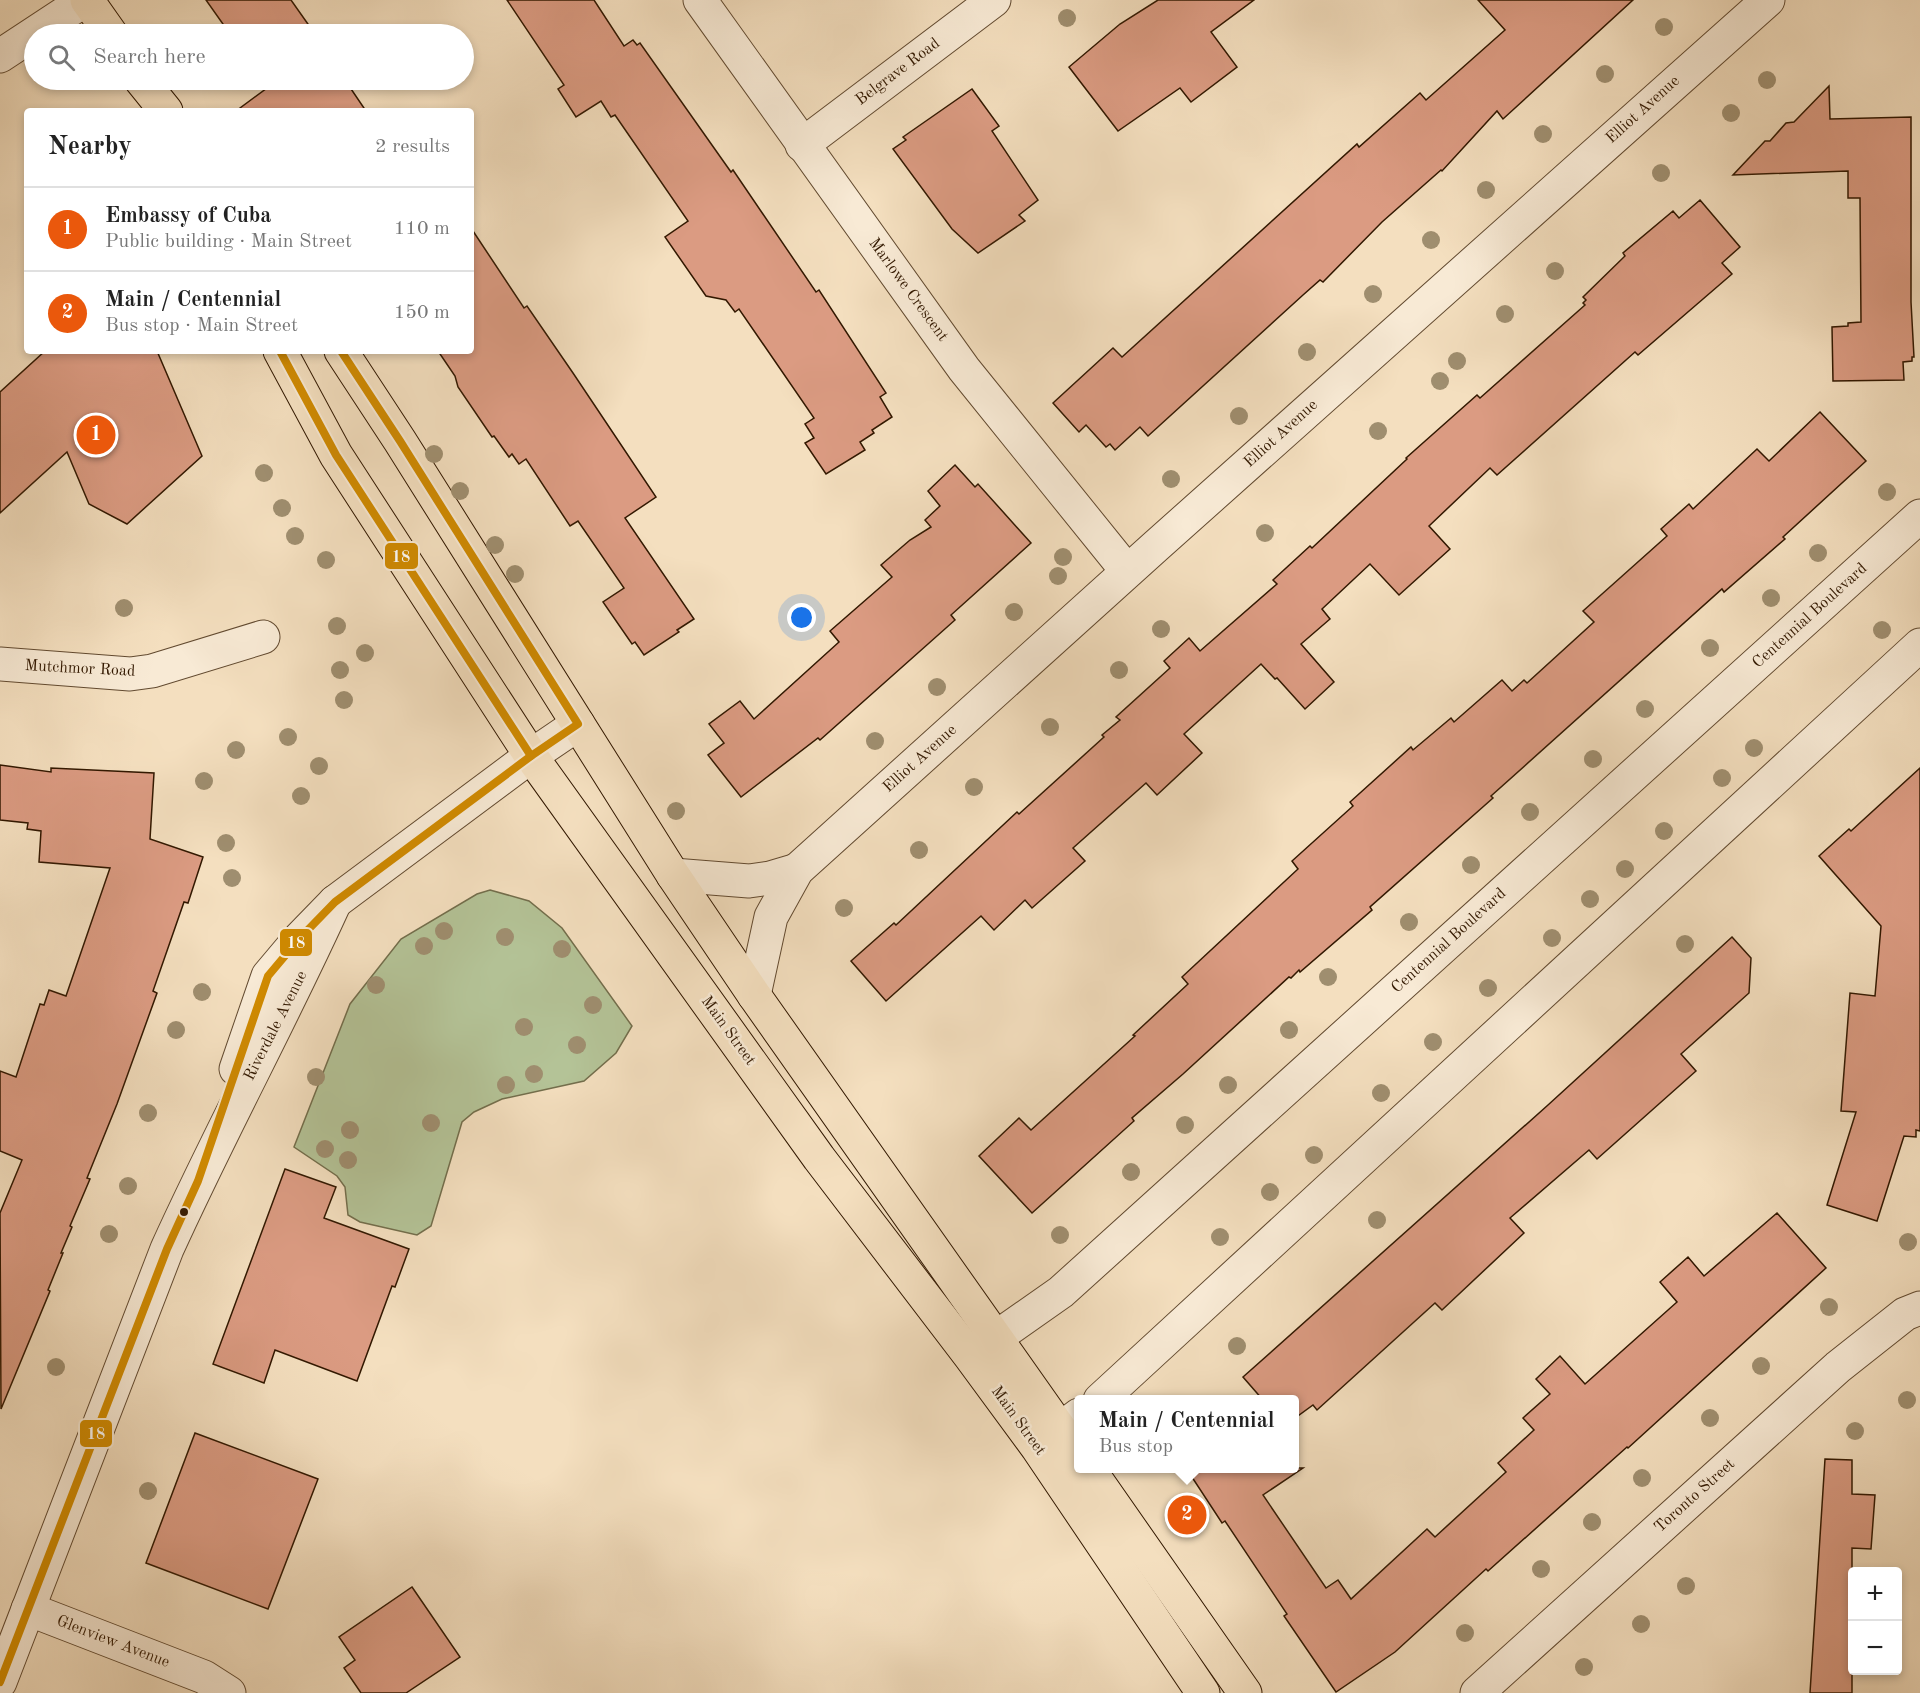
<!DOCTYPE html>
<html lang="en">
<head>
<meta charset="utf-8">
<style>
	:root { --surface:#fff; --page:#f2f2f2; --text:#222; --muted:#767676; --line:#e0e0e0; --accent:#ea580c }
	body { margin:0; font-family:"Old Standard TT",serif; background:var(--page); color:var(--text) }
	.controls { position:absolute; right:18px; bottom:18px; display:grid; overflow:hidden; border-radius:6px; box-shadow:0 3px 9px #0003 }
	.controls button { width:54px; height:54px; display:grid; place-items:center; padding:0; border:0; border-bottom:2px solid var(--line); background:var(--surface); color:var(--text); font:30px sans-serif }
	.you { position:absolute; left:802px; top:618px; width:21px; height:21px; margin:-15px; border:4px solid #fff; border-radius:50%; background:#1a73e8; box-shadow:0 0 0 9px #1a73e833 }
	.badge { display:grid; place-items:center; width:39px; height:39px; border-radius:50%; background:var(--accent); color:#fff; font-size:20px; font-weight:700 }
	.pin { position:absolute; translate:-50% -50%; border:3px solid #fff; box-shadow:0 2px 6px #0006 }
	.popup { position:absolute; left:1074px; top:1395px; width:225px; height:78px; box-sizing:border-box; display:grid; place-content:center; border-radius:6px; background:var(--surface); filter:drop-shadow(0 2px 4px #0005); font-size:20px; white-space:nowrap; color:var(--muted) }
	.popup b { font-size:22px; color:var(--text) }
	.popup::after { content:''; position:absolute; left:50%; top:100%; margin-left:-12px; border:12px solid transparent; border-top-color:var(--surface) }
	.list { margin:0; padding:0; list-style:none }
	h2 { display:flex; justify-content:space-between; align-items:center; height:78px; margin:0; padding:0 24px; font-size:26px }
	h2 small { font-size:20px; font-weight:400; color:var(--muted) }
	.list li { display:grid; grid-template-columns:39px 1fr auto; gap:18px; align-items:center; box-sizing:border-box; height:84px; padding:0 24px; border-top:2px solid var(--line) }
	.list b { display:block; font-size:22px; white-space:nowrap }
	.list p { margin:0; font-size:20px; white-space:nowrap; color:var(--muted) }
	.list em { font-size:20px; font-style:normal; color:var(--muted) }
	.icon { flex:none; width:33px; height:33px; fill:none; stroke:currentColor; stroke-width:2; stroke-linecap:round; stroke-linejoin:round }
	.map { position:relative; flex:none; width:1920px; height:1693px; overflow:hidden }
	.search { position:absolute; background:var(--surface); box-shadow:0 3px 9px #0003; left:24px; top:24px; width:450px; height:66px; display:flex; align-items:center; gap:15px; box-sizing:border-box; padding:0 21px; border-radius:33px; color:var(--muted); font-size:22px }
	.panel { position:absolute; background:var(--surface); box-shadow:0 3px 9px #0003; left:24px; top:108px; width:450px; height:246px; border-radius:6px }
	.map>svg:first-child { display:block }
</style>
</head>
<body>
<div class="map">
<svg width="1920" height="1693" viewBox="0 0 1920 1693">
	<rect width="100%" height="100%" fill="#f4dfbf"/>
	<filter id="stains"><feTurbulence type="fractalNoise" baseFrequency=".00333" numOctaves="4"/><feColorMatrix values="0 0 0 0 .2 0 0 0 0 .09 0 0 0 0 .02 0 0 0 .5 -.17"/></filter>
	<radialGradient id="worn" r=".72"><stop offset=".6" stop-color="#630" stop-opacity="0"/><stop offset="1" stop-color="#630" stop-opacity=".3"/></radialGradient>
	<!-- green -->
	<path fill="#b4c397" stroke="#736e4c" stroke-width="1.5" d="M490 890 529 901 562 928 632 1026 616 1053 584 1081 502 1099 474 1112 462 1122 431 1226 417 1235 360 1222 348 1215 345 1187 337 1176 294 1147 350 1004 401 939 477 894Z"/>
	<!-- building -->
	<g fill="#db9b82" stroke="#321800" stroke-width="1.5">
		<path d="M206 0H291L315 34H230Z"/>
		<path d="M507 0H594L624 46 633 40 637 45 640 43 731 172 733 170 816 292 819 290 886 393 880 397 892 417 872 430 874 433 860 442 865 450 826 474 805 443 814 438 805 424 814 418 739 309 735 312 726 300 706 296 665 237 688 221 615 115 611 117 601 101 576 117 558 89 564 85Z"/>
		<path d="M1158 0H1254L1211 32 1237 67 1191 102 1180 88 1118 131 1069 67 1120 24Z"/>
		<path d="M1478 0H1633L1503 119 1497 111 1442 171 1441 170 1382 222 1323 282 1320 280 1303 295 1148 436 1140 427 1115 450 1110 444 1106 447 1086 425 1079 432 1053 403 1113 348 1122 357 1357 144 1359 147 1420 93 1426 100 1505 30Z"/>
		<path d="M262 80H345L366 111H236L267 88Z"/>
		<path d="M1829 86 1830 119 1911 117V302L1914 357H1912V361L1903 362 1904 380 1833 381 1832 327 1848 326V323L1861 322 1860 198H1848V171L1733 175 1765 141H1770L1786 123 1794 122Z"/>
		<path d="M972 89 999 126 992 131 1038 200 1019 215 1025 221 978 253 952 229 893 149 906 140 903 137Z"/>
		<path d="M1700 200 1740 247 1722 263 1732 274 1638 355 1635 352 1497 475 1490 468 1429 526 1450 549 1399 595 1370 564 1322 609 1330 619 1301 644 1334 682 1305 709 1277 678 1275 679 1261 664 1184 734 1202 753 1157 795 1146 783 1073 848 1085 861 1032 908 1025 900 994 930 981 916 886 1001 851 961 894 923 896 925 1017 812 1019 814 1104 737 1102 735 1120 720 1116 717 1170 668 1164 661 1189 638 1200 651 1277 584 1273 580 1310 546 1312 548 1407 459 1406 458 1477 395 1480 398 1585 305 1583 303 1586 300 1583 297 1625 256 1623 253 1673 211 1679 218Z"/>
		<path d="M471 228 524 308 527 306 573 373 656 497 625 518 694 619 677 630 679 632 644 655 635 642 632 644 603 602 624 588 578 521 570 526 526 459 519 464 512 454 509 457 494 436 492 437 458 387 455 376 438 351H471Z"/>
		<path d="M45 351H157L202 456 127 524 89 504 67 452 0 513V392Z"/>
		<path d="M1820 412 1866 461 1783 537 1785 539 1724 592 1722 589 1491 796 1493 798 1370 907 1372 910 1300 972 1299 970 1291 978 1289 977 1183 1074 1132 1118 1134 1121 1032 1213 979 1156 1019 1118 1031 1130 1135 1036 1133 1035 1188 984 1182 977 1298 869 1292 861 1353 806 1350 802 1411 747 1413 750 1451 718 1454 722 1502 680 1512 691 1524 680 1527 683 1594 622 1583 611 1667 536 1661 529 1689 504 1693 509 1757 449 1769 461Z"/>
		<path d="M955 465 975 487 978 484 1031 543 951 615 955 620 820 740 818 738 741 797 708 755 724 743 709 724 740 701 754 719 839 642 830 631 892 577 881 565 910 540 931 527 925 520 940 506 928 491Z"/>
		<path d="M0 765 51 772V768L154 773 150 839 203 857 188 903 184 902 153 991 157 993 117 1104 87 1178 90 1179 70 1226 72 1227 61 1253H63L48 1290 50 1291 1 1409 0 1213 22 1160 0 1151V1071L16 1077 40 1004 44 1005 49 990 66 996 110 868 39 862 41 831 27 829 28 823 0 820Z"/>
		<path d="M1920 768V1131L1916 1130V1137L1904 1136 1877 1221 1827 1205 1856 1112 1841 1111 1850 993 1875 996 1881 926 1819 856 1849 829 1851 831Z"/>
		<path d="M1732 937 1751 958 1749 993 1681 1054 1696 1071 1597 1159 1589 1150 1510 1218 1524 1233 1442 1310 1435 1303 1317 1410 1313 1405 1295 1418V1400H1263L1243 1377 1548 1105Z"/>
		<path d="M285 1169 336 1187 324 1218 409 1249 395 1287 392 1286 357 1381 275 1350 264 1383 213 1364Z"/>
		<path d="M1777 1213 1826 1268 1628 1448 1627 1447 1488 1571 1486 1569 1395 1652 1336 1692 1284 1616 1287 1614 1225 1521 1222 1523 1186 1468H1303L1263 1495 1326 1588 1338 1580 1351 1599 1427 1529 1435 1537 1506 1472 1498 1463 1534 1430 1523 1418 1550 1394 1536 1379 1560 1356 1585 1384 1677 1302 1660 1282 1688 1257 1704 1276Z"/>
		<path d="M195 1433 318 1479 268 1609 146 1563Z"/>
		<path d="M1825 1459 1852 1460V1494L1875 1495 1871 1549 1852 1548V1693H1810Z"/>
		<path d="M412 1587 460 1657 406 1693H361L344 1668 355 1660 339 1637Z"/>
	</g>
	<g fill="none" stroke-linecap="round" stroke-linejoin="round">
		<!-- minor casing -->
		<g stroke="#624a30" stroke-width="35">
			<g id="minor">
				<path d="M700 0 964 369 1127 571"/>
				<path d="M0 56 85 0"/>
				<path d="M802 145 994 0"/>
				<path d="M0 664 130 674 152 671 263 637"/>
				<path d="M673 875 749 881 770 878 797 870"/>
				<path d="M754 995 771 917 797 870 1156 546 1768 0"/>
				<path d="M236 1069 268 976 300 938 335 902 531 756 578 724"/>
				<path d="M974 1353 1061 1292 1920 516"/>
				<path d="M1100 1400 1920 645"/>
				<path d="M1038 1446 1079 1415"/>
				<path d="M28 1609 204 1677 229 1693"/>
				<path d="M0 1682 167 1249C220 1132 282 1019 335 902"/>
				<path d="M1477 1693 1838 1367 1905 1314 1920 1308"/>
			</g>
		</g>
		<!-- major casing -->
		<g stroke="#321800" stroke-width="35">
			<g id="major">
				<path d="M87 0 111 34"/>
				<path d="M141 80 166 111"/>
				<path d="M280 351 336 455 531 756 819 1158 970 1356 1037 1447 1203 1693"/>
				<path d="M341 351 400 441 673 875 754 995 1079 1456"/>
				<path d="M1088 1468 1245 1693"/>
			</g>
		</g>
		<!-- minor -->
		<use href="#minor" stroke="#f8ead5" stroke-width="33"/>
		<!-- major -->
		<use href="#major" stroke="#f4dfbf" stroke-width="33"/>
		<!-- bus-1 casing -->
		<g stroke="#f8ead5" stroke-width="12">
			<g id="bus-1">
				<path d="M280 351 336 455 531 756"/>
				<path d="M0 1682 167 1249 198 1181 268 976 300 938 335 902 531 756 578 724 400 441 341 351"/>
			</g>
		</g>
		<!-- bus-1 -->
		<use href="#bus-1" stroke="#d08a00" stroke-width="8"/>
	</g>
	<!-- trees -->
	<g fill="#9f8e6f">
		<circle cx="1067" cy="18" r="9"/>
		<circle cx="1664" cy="27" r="9"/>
		<circle cx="1605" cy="74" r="9"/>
		<circle cx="1767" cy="80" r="9"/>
		<circle cx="1731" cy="113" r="9"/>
		<circle cx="1543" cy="134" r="9"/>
		<circle cx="1661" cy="173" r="9"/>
		<circle cx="1486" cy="190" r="9"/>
		<circle cx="1431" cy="240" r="9"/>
		<circle cx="1555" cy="271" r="9"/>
		<circle cx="1373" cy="294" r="9"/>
		<circle cx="1505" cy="314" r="9"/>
		<circle cx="1307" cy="352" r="9"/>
		<circle cx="1457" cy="361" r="9"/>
		<circle cx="1440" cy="381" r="9"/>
		<circle cx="1239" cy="416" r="9"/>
		<circle cx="1378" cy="431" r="9"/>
		<circle cx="434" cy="454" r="9"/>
		<circle cx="264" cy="473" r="9"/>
		<circle cx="1171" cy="479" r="9"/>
		<circle cx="460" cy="491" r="9"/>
		<circle cx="1887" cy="492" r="9"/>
		<circle cx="282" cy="508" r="9"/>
		<circle cx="1265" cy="533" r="9"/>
		<circle cx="295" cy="536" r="9"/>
		<circle cx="495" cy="545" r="9"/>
		<circle cx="1818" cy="553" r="9"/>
		<circle cx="1063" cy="557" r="9"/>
		<circle cx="326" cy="560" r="9"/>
		<circle cx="515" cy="574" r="9"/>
		<circle cx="1058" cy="576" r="9"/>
		<circle cx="1771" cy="598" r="9"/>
		<circle cx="124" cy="608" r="9"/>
		<circle cx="1014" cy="612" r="9"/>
		<circle cx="337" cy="626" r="9"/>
		<circle cx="1161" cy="629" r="9"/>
		<circle cx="1882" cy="630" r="9"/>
		<circle cx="1710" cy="648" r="9"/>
		<circle cx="365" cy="653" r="9"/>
		<circle cx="340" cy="670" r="9"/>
		<circle cx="1119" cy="670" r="9"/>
		<circle cx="937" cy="687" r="9"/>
		<circle cx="344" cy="700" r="9"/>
		<circle cx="1645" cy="709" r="9"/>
		<circle cx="1050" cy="727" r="9"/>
		<circle cx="288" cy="737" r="9"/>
		<circle cx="875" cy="741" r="9"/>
		<circle cx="1754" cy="748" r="9"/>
		<circle cx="236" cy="750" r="9"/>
		<circle cx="1593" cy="759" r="9"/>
		<circle cx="319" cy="766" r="9"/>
		<circle cx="1722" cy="778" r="9"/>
		<circle cx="204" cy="781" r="9"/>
		<circle cx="974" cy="787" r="9"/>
		<circle cx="301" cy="796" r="9"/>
		<circle cx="676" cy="811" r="9"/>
		<circle cx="1530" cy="812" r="9"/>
		<circle cx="1664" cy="831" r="9"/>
		<circle cx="226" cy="843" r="9"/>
		<circle cx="919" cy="850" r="9"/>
		<circle cx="1471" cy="865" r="9"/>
		<circle cx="1625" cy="869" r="9"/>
		<circle cx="232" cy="878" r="9"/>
		<circle cx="1590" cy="899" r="9"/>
		<circle cx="844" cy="908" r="9"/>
		<circle cx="1409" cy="922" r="9"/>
		<circle cx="444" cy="931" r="9"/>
		<circle cx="505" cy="937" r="9"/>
		<circle cx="1552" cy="938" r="9"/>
		<circle cx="1685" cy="944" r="9"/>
		<circle cx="424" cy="946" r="9"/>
		<circle cx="562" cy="949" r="9"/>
		<circle cx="1328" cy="977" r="9"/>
		<circle cx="376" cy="985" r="9"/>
		<circle cx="1488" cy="988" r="9"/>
		<circle cx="202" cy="992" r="9"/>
		<circle cx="593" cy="1005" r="9"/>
		<circle cx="524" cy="1027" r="9"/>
		<circle cx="176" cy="1030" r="9"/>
		<circle cx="1289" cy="1030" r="9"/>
		<circle cx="1433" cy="1042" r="9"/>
		<circle cx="577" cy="1045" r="9"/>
		<circle cx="534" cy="1074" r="9"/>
		<circle cx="316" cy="1077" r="9"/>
		<circle cx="506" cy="1085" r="9"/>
		<circle cx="1228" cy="1085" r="9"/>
		<circle cx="1381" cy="1093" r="9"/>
		<circle cx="148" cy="1113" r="9"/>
		<circle cx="431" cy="1123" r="9"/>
		<circle cx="1185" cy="1125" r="9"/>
		<circle cx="350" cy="1130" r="9"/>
		<circle cx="325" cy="1149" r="9"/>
		<circle cx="1314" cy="1155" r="9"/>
		<circle cx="348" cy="1160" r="9"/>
		<circle cx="1131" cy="1172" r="9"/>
		<circle cx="128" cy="1186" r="9"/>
		<circle cx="1270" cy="1192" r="9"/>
		<circle cx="1377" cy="1220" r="9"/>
		<circle cx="109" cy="1234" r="9"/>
		<circle cx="1060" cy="1235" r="9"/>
		<circle cx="1220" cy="1237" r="9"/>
		<circle cx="1908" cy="1242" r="9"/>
		<circle cx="1829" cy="1307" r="9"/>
		<circle cx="1237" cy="1346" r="9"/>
		<circle cx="1761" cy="1366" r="9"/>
		<circle cx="56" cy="1367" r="9"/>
		<circle cx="1907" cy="1400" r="9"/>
		<circle cx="1710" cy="1418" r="9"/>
		<circle cx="1855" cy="1431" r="9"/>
		<circle cx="1642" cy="1478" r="9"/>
		<circle cx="148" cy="1491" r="9"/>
		<circle cx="1592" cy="1522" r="9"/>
		<circle cx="1541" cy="1569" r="9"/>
		<circle cx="1686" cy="1586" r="9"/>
		<circle cx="1641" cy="1624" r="9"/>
		<circle cx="1465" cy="1633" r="9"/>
		<circle cx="1584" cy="1667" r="9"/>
	</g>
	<!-- markers -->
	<circle fill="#321800" stroke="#f8ead5" stroke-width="2" cx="184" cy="1212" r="5"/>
	<g text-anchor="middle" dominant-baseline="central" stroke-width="5" stroke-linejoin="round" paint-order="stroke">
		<!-- street labels -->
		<g font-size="16" fill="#321800" stroke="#f8ead5">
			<text transform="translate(898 72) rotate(-37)">Belgrave Road</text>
			<text transform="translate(1643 110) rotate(-42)">Elliot Avenue</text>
			<text transform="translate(908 290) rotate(54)">Marlowe Crescent</text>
			<text transform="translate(1281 434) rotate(-42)">Elliot Avenue</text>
			<text transform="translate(1810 616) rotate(-42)">Centennial Boulevard</text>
			<text transform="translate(80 669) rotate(3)">Mutchmor Road</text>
			<text transform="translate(920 759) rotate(-42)">Elliot Avenue</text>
			<text transform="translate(1449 941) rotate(-42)">Centennial Boulevard</text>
			<text transform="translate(276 1026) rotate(-63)">Riverdale Avenue</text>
			<text transform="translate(728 1031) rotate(54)">Main Street</text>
			<text transform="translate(1018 1421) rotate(54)">Main Street</text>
			<text transform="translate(1695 1496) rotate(-42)">Toronto Street</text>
			<text transform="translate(113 1642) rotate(21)">Glenview Avenue</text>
		</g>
	</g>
	<g stroke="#f8ead5" stroke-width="2">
		<rect x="384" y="542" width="35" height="28" rx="6" fill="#d08a00"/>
		<rect x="279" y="928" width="34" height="29" rx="6" fill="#d08a00"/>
		<rect x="79" y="1419" width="34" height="29" rx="6" fill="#d08a00"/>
	</g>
	<g font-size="16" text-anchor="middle" font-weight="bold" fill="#fff">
		<text x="401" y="562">18</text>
		<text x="296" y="948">18</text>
		<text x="96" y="1439">18</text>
	</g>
	<rect width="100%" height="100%" filter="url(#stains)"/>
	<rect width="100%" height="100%" fill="url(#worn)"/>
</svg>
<div class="controls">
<button>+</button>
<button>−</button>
</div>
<div class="you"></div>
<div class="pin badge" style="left:96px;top:435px">1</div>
<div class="pin badge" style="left:1187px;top:1515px">2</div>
<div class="popup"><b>Main / Centennial</b>Bus stop</div>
<div class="search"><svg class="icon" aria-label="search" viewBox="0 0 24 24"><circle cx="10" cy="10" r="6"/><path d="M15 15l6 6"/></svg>Search here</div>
<section class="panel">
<h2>Nearby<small>2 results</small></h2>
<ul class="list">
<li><span class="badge">1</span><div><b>Embassy of Cuba</b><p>Public building · Main Street</p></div><em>110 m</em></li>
<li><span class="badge">2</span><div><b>Main / Centennial</b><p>Bus stop · Main Street</p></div><em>150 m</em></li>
</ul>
</section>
</div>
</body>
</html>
